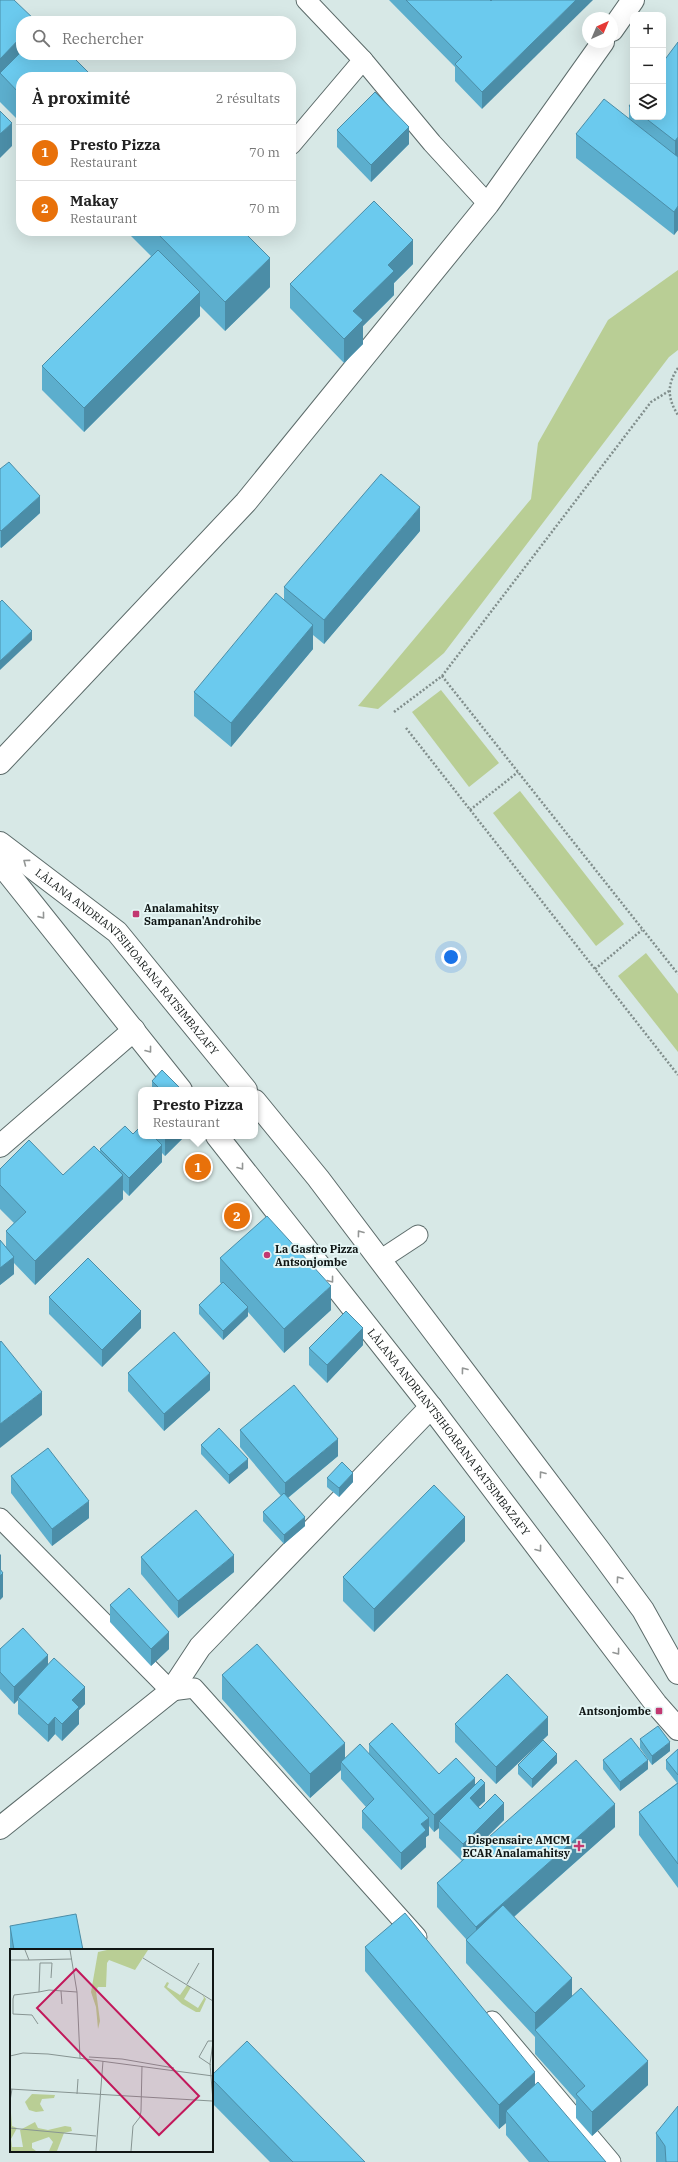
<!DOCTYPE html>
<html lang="fr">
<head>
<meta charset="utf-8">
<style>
	:root { --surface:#fff; --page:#f2f2f2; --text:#222; --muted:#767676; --line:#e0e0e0; --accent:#7c3aed }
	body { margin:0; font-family:"IBM Plex Serif",serif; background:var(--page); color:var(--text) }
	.controls { position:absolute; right:12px; top:12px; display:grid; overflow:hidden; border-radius:8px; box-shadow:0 4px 16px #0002 }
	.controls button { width:36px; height:36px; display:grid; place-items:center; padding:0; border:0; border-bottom:1px solid var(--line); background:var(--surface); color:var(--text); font:20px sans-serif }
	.compass { position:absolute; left:582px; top:12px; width:36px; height:36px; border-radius:50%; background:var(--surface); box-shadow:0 4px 16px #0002; rotate:44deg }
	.you { position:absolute; left:451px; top:957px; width:14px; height:14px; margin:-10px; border:3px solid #fff; border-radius:50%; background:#1a73e8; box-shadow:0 0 0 6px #1a73e833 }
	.badge { display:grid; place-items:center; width:26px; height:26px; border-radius:50%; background:var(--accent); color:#fff; font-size:13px; font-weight:700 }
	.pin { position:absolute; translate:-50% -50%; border:2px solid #fff; box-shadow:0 1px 4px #0006 }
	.popup { position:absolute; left:138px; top:1087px; width:120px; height:52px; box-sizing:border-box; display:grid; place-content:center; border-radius:8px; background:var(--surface); filter:drop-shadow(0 1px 3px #0005); font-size:13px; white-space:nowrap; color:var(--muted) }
	.popup b { font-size:15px; color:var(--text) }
	.popup::after { content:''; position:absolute; left:50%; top:100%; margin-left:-8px; border:8px solid transparent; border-top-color:var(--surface) }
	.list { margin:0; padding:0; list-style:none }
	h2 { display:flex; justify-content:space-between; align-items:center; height:52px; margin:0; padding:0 16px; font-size:17px }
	h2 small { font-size:13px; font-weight:400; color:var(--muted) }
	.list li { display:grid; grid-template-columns:26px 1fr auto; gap:12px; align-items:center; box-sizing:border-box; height:56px; padding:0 16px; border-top:1px solid var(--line) }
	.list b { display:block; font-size:15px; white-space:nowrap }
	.list p { margin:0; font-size:13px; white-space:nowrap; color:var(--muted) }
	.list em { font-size:13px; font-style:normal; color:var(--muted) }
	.icon { flex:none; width:22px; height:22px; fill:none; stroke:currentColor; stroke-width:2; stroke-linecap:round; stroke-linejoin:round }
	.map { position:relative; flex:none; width:678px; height:2162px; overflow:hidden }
	.search { position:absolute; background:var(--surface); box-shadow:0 4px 16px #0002; left:16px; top:16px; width:280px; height:44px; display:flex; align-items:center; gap:10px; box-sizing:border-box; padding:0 14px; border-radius:16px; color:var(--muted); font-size:15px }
	.panel { position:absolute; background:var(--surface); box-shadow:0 4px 16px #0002; left:16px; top:72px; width:280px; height:164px; border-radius:16px }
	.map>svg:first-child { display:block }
</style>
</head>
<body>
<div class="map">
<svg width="678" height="2162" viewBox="0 0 678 2162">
	<rect width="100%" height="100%" fill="#d7e8e6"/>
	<!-- green -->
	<g fill="#b9ce95">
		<path d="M678 270V350L669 357 444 653 378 709 358 706 531 499 538 443 608 320Z"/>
		<path d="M441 690 499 763 469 787 412 712Z"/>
		<path d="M520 791 624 924 596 946 493 813Z"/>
		<path d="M646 953 678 994V1052L618 976Z"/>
	</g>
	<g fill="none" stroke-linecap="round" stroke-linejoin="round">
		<!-- service casing -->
		<g stroke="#5c6b6a" stroke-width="21">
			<g id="service">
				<path d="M306 0 363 60 432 143 488 204"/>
				<path d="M291 145 363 60"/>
				<path d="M380 1260 418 1235"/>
				<path d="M0 1518 171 1691 194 1688 417 1937"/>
				<path d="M492 2021 611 2162"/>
			</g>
		</g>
		<!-- minor casing -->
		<g stroke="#5c6b6a" stroke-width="24">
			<g id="minor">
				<path d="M612 30 633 0"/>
				<path d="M0 763 246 502 488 204 603 42"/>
				<path d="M0 1146 134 1030"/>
				<path d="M0 1828 171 1691 200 1647 431 1407"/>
			</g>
		</g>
		<!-- secondary casing -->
		<g stroke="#5c6b6a" stroke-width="24">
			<g id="secondary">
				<path id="s1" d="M0 843 117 932 246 1090"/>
				<path d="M0 863 181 1090"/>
				<path d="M255 1101 318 1178 599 1550 643 1610 678 1673"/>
				<path id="s2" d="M217 1136 431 1407 656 1704 678 1729"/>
			</g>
		</g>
		<!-- path -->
		<g stroke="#818e8c" stroke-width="2.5" stroke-dasharray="2 2" stroke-linecap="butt">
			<path d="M678 368C667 384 667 398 678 415"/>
			<path d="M442 676 678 974"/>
			<path d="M394 712 442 676 651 402 669 391"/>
			<path d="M406 728 678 1075"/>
			<path d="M470 810 518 772"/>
			<path d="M595 969 642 930"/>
		</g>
		<!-- service -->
		<use href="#service" stroke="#fff" stroke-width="19"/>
		<!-- minor -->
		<use href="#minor" stroke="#fff" stroke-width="22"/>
		<!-- secondary -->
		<use href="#secondary" stroke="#fff" stroke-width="22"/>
	</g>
	<!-- wall -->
	<g fill="#5caecd">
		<path d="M0 0 21 77V123L0 102Z"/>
		<path d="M389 0H490L482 109 455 81V67Z"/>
		<path d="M678 42V230L674 235 576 158V134L629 118V106L633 101V117H663Z"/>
		<path d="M337 130 409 144 371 182 337 147Z"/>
		<path d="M126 231H243L270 287 225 331 200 306V316L84 432 42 390V366L151 256Z"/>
		<path d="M413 264 394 283V295L363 326V344L344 363 290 308V284Z"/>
		<path d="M0 469 40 513 1 548 0 547Z"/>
		<path d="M420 531 324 644 313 635V649L231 747 194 716V692L284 601V587Z"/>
		<path d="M152 1081 182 1090H152Z"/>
		<path d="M133 1134 141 1136H185L165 1156 162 1153V1162L129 1196 123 1190V1199L35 1285 14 1263V1274L0 1285V1240L6 1247V1231L14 1223 0 1209V1169L63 1175 100 1152V1149Z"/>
		<path d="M220 1258 331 1310 284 1353 248 1312V1316L223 1340 199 1314V1305L221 1284 220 1282Z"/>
		<path d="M49 1297 141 1328 102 1367 49 1314Z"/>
		<path d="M363 1345 327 1383 309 1365V1348Z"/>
		<path d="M128 1373 210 1390 164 1431 128 1391Z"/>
		<path d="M240 1430 338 1456 288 1498 305 1526 284 1544 263 1521V1512L281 1496 240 1447Z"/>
		<path d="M201 1445 248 1468 229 1484 201 1454Z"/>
		<path d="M11 1476 89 1518 52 1546 11 1493Z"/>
		<path d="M327 1478 353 1482 339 1497 327 1487Z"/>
		<path d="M465 1541 374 1632 343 1601V1577Z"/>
		<path d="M141 1557 234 1572 178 1618 141 1574Z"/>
		<path d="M110 1605 169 1649 151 1666 110 1622Z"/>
		<path d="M0 1649 48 1665 85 1704 79 1710V1724L62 1741 55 1734 48 1742 18 1714V1700L14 1704 0 1689Z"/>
		<path d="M222 1675 345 1759 369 1753V1744L439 1774 475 1785 485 1801 478 1807 480 1809 504 1820 466 1858 615 1827 514 1917 572 1996 648 2085 592 2136 576 2118V2100L535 2054V2037L466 1963V1939L437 1907V1883L462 1861 439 1838V1828L434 1832 429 1826V1835L426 1837V1847L401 1870 362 1828V1811L366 1807 341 1779V1770L310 1798 222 1699Z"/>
		<path d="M455 1724 548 1735 496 1784 455 1742Z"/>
		<path d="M640 1739 670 1751 652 1765 640 1748Z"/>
		<path d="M678 1749V1888L639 1835V1812L677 1783 666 1769V1760Z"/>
		<path d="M603 1760 648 1769 620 1791 603 1769Z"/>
		<path d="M557 1763 532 1788 518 1774V1765Z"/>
		<path d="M10 1926 83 1950H11V1955L10 1950Z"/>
		<path d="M365 1947 535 2085 606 2162H529L506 2135V2123L499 2129 365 1971Z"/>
		<path d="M212 2075 365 2162H270L212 2103Z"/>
		<path d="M656 2133 678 2162H656Z"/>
	</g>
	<!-- shaded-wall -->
	<g fill="#4b8da7">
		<path d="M576 0H593L482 109V92Z"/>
		<path d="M21 37V54L0 73V59Z"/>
		<path d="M12 123V146L0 158V134Z"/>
		<path d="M409 127V144L371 182V165Z"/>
		<path d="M678 137V161L675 165V141Z"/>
		<path d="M678 206V230L674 235V212Z"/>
		<path d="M413 240V264L394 283V295L363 326V344L344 363V339L353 311 388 265Z"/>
		<path d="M270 258V287L225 331V302Z"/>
		<path d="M200 292V316L84 432V408Z"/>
		<path d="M40 496V513L1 548V531Z"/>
		<path d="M420 507V531L324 644V620Z"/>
		<path d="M313 625V649L231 747V723Z"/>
		<path d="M32 631V640L0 670V661Z"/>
		<path d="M168 1136H185L165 1156V1139Z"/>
		<path d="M162 1145V1162L129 1196V1178Z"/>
		<path d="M123 1175V1199L35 1285V1261Z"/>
		<path d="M14 1257V1274L0 1285V1268Z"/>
		<path d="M331 1286V1310L284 1353V1329Z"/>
		<path d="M248 1307V1316L223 1340V1331Z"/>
		<path d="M141 1311V1328L102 1367V1350Z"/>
		<path d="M363 1328V1345L327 1383V1365Z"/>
		<path d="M210 1373V1390L164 1431V1414Z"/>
		<path d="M42 1392V1415L0 1448V1424Z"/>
		<path d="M338 1439V1456L285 1500V1483Z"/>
		<path d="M248 1459V1468L229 1484V1475Z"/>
		<path d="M353 1473V1482L339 1497V1488Z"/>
		<path d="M89 1501V1518L52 1546V1529Z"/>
		<path d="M305 1517V1526L284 1544V1535Z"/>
		<path d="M465 1517V1541L374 1632V1609Z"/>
		<path d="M1 1554V1575L3 1573V1597L0 1600V1555Z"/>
		<path d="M234 1555V1572L178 1618V1601Z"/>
		<path d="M169 1632V1649L151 1666V1649Z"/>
		<path d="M48 1655V1673L18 1697V1700L14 1704V1687Z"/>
		<path d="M85 1687V1704L79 1710V1724L62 1741V1724L72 1700Z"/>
		<path d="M55 1717V1734L48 1742V1725Z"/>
		<path d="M548 1717V1735L496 1784V1767Z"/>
		<path d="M670 1742V1751L652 1765V1756Z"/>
		<path d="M345 1743V1766L341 1762V1770L310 1798V1774Z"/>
		<path d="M557 1754V1763L532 1788V1779Z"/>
		<path d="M648 1760V1769L620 1791V1782Z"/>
		<path d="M475 1778V1793L485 1783V1801L470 1815 439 1821V1828L434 1832V1815Z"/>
		<path d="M504 1803V1820L463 1861V1844Z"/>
		<path d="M615 1804V1827L476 1950V1927Z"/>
		<path d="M429 1818V1835L426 1837V1847L401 1870V1853L421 1824Z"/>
		<path d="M572 1978V2002L535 2030V2013Z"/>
		<path d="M648 2061V2085L592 2136V2112Z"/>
		<path d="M535 2072V2096L506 2111V2123L499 2129V2105Z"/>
	</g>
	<!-- building -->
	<g fill="#6bcaee" stroke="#4b8da7">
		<path d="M0 0H14L36 21H21V37L0 59Z"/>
		<path d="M406 0H490L491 1 492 0H576L482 92 455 64 462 57Z"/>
		<path d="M678 42V137L675 141 644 117H663V62Z"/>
		<path d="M21 52V55H71L93 77H21V95L0 73Z"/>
		<path d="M375 92 409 127 371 165 337 130Z"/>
		<path d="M604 99 678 157V206L674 212 576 134Z"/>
		<path d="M633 101V109L629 106Z"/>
		<path d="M0 111 12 123 0 134Z"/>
		<path d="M374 201 413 240 388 265 394 271 353 311 363 320 344 339 290 284Z"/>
		<path d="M155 231H243L270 258 225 302Z"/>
		<path d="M158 250 200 292 84 408 42 366Z"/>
		<path d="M9 462 40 496 1 531 0 530V469Z"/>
		<path d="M381 474 420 507 324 620 284 587Z"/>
		<path d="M276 593 313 625 231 723 194 692Z"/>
		<path d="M2 600 32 631 0 661V602Z"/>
		<path d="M162 1070 182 1090H161L152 1081Z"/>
		<path d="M125 1126 133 1134 141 1126V1136H153L162 1145 129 1178 100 1149Z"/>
		<path d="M162 1136H168L165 1139Z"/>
		<path d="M29 1140 63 1175 94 1146 123 1175 35 1261 6 1231 26 1212 0 1185V1169Z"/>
		<path d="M267 1216 331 1286 284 1329 220 1258Z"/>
		<path d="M0 1240 14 1257 0 1268Z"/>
		<path d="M88 1258 141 1311 102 1350 49 1297Z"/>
		<path d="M223 1282 248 1307 223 1331 199 1305Z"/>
		<path d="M346 1311 363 1328 327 1365 309 1348Z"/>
		<path d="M174 1332 210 1373 164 1414 128 1373Z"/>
		<path d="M1 1341 42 1392 0 1424V1342Z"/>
		<path d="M294 1385 338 1439 285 1483 240 1430Z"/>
		<path d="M219 1428 248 1459 229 1475 201 1445Z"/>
		<path d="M48 1448 89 1501 52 1529 11 1476Z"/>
		<path d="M342 1462 353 1473 339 1488 327 1478Z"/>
		<path d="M434 1485 465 1517 374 1609 343 1577Z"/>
		<path d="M284 1493 305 1517 284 1535 263 1512Z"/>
		<path d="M196 1510 234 1555 178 1601 141 1557Z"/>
		<path d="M0 1569 3 1573 0 1576Z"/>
		<path d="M129 1588 169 1632 151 1649 110 1605Z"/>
		<path d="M23 1628 48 1655 14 1687 0 1672V1649Z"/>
		<path d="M257 1644 345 1743 310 1774 222 1675Z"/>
		<path d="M54 1658 85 1687 72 1700 79 1707 62 1724 55 1717 48 1725 18 1697Z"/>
		<path d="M507 1674 548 1717 496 1767 455 1724Z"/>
		<path d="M392 1723 439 1774 456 1758 475 1778 434 1815 369 1744Z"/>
		<path d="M658 1726 670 1742 652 1756 640 1739Z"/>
		<path d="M631 1738 648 1760 620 1782 603 1760Z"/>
		<path d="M543 1740 557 1754 532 1779 518 1765Z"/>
		<path d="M360 1744 429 1818 421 1824 426 1830 401 1853 362 1811 374 1799 341 1762Z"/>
		<path d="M678 1749V1775L666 1760Z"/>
		<path d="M576 1760 615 1804 476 1927 437 1883Z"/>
		<path d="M481 1779 485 1783 470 1798 480 1809 495 1794 504 1803 463 1844 439 1821Z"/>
		<path d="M678 1783V1864L639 1812Z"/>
		<path d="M503 1905 572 1978 535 2013 466 1940Z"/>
		<path d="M405 1913 535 2072 499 2105 365 1947Z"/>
		<path d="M76 1914 83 1950H14L10 1926Z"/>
		<path d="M581 1988 648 2061 592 2112 576 2094 585 2086 535 2030Z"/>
		<path d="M247 2041 365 2162H293L212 2079V2075Z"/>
		<path d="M538 2082 606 2162H549L506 2111Z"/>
		<path d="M678 2106V2162H666L665 2146 656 2133Z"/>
	</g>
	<!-- one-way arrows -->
	<defs><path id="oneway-chevron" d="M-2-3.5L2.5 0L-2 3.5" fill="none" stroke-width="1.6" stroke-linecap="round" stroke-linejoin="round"/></defs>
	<g stroke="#939695">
		<use href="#oneway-chevron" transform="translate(26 862) rotate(-143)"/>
		<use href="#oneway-chevron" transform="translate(42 916) rotate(51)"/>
		<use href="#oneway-chevron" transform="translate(149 1050) rotate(52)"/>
		<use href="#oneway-chevron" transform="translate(241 1167) rotate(52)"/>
		<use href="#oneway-chevron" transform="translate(360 1233) rotate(-127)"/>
		<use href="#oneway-chevron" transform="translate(331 1280) rotate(52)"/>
		<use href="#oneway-chevron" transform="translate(464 1370) rotate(-127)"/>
		<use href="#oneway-chevron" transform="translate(542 1474) rotate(-127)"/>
		<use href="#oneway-chevron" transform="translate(539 1549) rotate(53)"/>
		<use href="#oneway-chevron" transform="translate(619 1579) rotate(-126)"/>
		<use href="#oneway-chevron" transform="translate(617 1652) rotate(53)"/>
	</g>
	<!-- markers -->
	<g fill="#c23871" stroke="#e4f5f4" stroke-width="1.5">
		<rect x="132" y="910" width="8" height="8" rx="2"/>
		<circle cx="267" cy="1255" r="4"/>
		<rect x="655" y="1707" width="8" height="8" rx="2"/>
		<path d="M577 1840h4v4h4v4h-4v4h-4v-4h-4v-4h4z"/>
	</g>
	<g text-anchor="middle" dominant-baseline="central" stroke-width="4" stroke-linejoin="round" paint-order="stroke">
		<!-- poi labels -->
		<g font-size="11" font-weight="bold" fill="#0f1514" stroke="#e4f5f4" text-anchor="start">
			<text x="144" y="908">Analamahitsy<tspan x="144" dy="13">Sampanan'Androhibe</tspan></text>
			<text x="275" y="1249">La Gastro Pizza<tspan x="275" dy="13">Antsonjombe</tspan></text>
			<text x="651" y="1711" text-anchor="end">Antsonjombe</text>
			<text x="570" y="1840" text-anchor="end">Dispensaire AMCM<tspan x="570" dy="13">ECAR Analamahitsy</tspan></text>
		</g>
		<!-- street labels -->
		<g font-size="11" fill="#0f1514" stroke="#e4f5f4">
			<text stroke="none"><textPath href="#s1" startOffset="175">LÀLANA ANDRIANTSIHOARANA RATSIMBAZAFY</textPath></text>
			<text stroke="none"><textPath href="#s2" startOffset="376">LÀLANA ANDRIANTSIHOARANA RATSIMBAZAFY</textPath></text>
		</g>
	</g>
	<!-- overview -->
	<g transform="translate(10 1949)">
		<rect width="203" height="203" fill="#d7e8e6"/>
		<path d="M97 1H138L125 21 99 11 97 14 96 38H88L86 42 90 72 88 80 86 58 81 43 88 3ZM157 33 159 34 157 38 170 46 177 36 181 38 174 50 188 59 194 49 192 45 196 50 190 63H186L172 55 154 38ZM22 145 45 146 44 149 32 150 30 155 34 162 26 163 19 161 15 153ZM1 164 2 177 7 179 1 190 2 198H13L10 181 25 173 28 179 38 181 55 177 61 178 62 182 54 184 47 202H39L43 193 39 188 22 194V199L26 202H0Z" fill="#b9ce95"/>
		<path fill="none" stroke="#879492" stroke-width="1" d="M15 1 19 11 62 10M60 1 67 43 70 109M133 9 203 52M0 11H19M41 29 42 14H30L29 43 39 41 67 43M177 35 189 14M51 42 52 55M28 75 22 66 3 65V50L4 46 29 43M203 93 200 115 203 152M0 107 13 104 38 105 203 127M79 108 112 110 164 119M201 116 189 108 198 92H203M0 140 202 152M67 145 68 130M0 152 2 140M0 179 86 187M86 202 93 112M121 202 123 177 130 168 131 162 132 117"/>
		<path fill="#c2185b" fill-opacity="0.15" stroke="#c2185b" stroke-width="2" d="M66 20 189 147 149 186 27 59Z"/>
		<rect width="203" height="203" fill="none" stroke="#0f1514" stroke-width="2"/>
	</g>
</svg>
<div class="controls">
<button>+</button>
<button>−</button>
<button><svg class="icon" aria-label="layers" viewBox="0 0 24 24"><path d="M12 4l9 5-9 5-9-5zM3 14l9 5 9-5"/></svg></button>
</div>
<svg class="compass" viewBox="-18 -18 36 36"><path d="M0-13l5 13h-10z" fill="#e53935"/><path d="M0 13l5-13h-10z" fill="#767676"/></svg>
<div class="you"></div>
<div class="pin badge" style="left:198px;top:1167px;background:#e8710a">1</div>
<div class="popup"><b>Presto Pizza</b>Restaurant</div>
<div class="pin badge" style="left:237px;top:1216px;background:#e8710a">2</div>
<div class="search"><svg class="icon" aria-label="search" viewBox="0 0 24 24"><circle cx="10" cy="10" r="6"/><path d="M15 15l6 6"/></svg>Rechercher</div>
<section class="panel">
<h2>À proximité<small>2 résultats</small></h2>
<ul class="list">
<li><span class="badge" style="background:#e8710a">1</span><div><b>Presto Pizza</b><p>Restaurant</p></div><em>70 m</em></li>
<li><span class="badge" style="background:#e8710a">2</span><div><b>Makay</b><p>Restaurant</p></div><em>70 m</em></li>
</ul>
</section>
</div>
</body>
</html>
